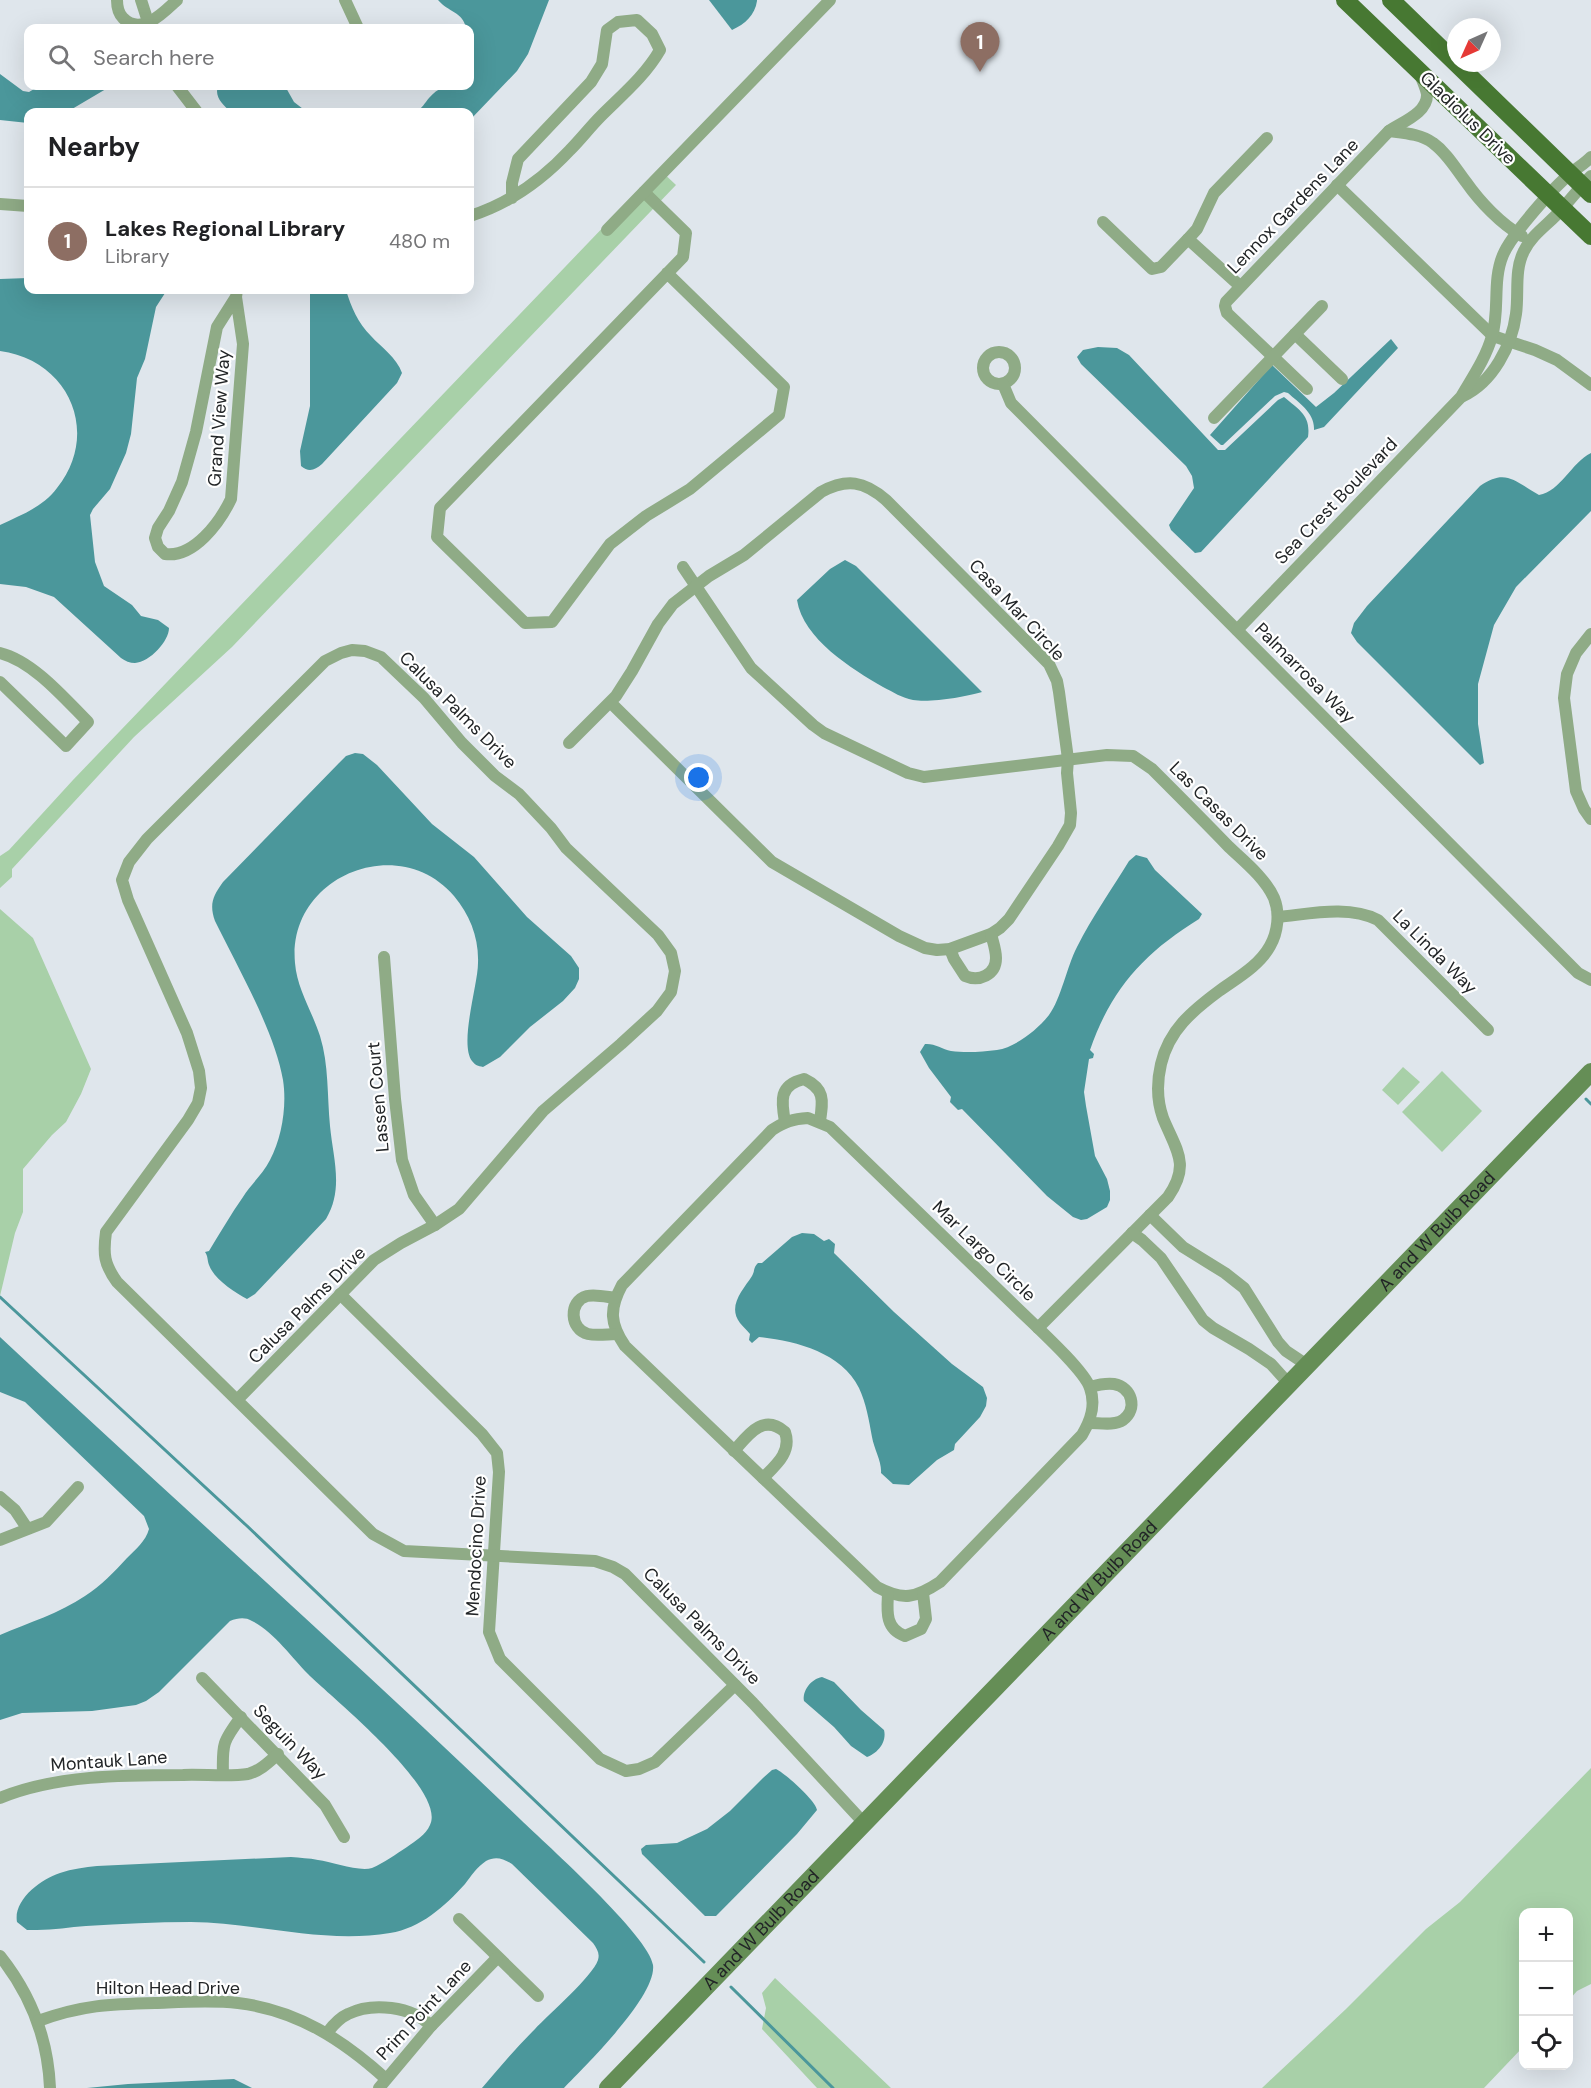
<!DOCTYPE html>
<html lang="en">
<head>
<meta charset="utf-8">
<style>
	:root { --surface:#fff; --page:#f2f2f2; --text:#202124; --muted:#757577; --line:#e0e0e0; --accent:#7c3aed }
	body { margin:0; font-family:"DM Sans",sans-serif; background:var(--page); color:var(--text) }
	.controls { position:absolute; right:18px; bottom:18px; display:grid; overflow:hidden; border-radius:12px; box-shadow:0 6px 24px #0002 }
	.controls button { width:54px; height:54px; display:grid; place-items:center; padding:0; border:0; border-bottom:2px solid var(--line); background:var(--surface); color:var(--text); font:30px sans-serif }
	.compass { position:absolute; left:1447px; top:18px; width:54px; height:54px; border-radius:50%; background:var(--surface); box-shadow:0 6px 24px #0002; rotate:225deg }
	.you { position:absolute; left:699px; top:778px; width:21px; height:21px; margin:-15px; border:4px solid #fff; border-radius:50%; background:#1a73e8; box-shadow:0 0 0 9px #1a73e833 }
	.badge { display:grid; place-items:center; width:39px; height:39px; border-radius:50%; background:var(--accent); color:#fff; font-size:20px; font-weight:700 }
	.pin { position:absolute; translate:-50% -50px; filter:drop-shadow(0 2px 3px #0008) }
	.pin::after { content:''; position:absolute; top:32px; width:21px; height:18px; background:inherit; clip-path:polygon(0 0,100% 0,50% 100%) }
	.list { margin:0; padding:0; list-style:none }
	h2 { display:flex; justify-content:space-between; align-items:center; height:78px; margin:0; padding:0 24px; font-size:26px }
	h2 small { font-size:20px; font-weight:400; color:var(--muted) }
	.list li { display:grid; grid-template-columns:39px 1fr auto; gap:18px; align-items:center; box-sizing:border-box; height:108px; padding:0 24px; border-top:2px solid var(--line) }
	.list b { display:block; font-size:22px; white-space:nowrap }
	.list p { margin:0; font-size:20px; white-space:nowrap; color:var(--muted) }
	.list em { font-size:20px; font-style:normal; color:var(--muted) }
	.icon { flex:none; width:33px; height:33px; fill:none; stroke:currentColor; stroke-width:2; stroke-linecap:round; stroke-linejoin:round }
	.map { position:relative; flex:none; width:1591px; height:2088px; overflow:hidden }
	.search { position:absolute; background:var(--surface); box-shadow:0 6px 24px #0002; left:24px; top:24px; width:450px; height:66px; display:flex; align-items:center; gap:15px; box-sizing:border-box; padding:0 21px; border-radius:12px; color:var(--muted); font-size:22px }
	.panel { position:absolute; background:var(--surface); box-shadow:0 6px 24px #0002; left:24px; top:108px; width:450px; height:186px; border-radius:12px }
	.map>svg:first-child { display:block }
</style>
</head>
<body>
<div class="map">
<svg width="1591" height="2088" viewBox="0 0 1591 2088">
	<rect width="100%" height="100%" fill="#dfe6ec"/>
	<!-- green -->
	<g fill="#a8d0a8">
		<path d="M659 169 676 185 232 647 134 737 12 869V877L0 888V856L9 850 73 780Z"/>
		<path d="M0 909 33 938 91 1069 81 1094 66 1122 52 1135 23 1169V1212L15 1233 0 1296Z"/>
		<path d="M1403 1067 1420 1082 1398 1105 1382 1090Z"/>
		<path d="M1442 1071 1482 1111 1442 1152 1402 1112Z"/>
		<path d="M1591 1768V1984L1577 1991 1569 2000 1568 1912H1524L1523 2047 1484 2088H1262L1346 2009 1426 1929 1460 1902Z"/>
		<path d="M775 1978 891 2088H817L762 2029 766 2008 762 1993Z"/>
	</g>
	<!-- water -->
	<g fill="#4b979b">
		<path d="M438 0H549L528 54 517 71 470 120V112H416C422 108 425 103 429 98 442 83 452 86 470 86V28H466C463 12 448 12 438 0Z"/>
		<path d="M709 0H757V1C755 15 745 24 732 30Z"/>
		<path d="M0 74 23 91 29 92 39 86H111L67 112H28V123L0 120Z"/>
		<path d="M218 86H285L294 102 307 112H231C223 105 214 97 218 86Z"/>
		<path d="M28 278V290H167L156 307 145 359 137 378 131 434 126 453 110 489 93 509 90 515 95 562 104 586 132 605 141 616 158 620 169 628C169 641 150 662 135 663 130 663 125 661 121 658L54 597 26 587 0 584V525C21 515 43 507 57 488 101 433 69 360 0 351V279Z"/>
		<path d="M310 290H346C351 307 358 323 371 336 381 347 397 358 402 373L397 383 322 464C315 470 309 473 301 466L300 451 310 406Z"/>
		<path d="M1391 339 1398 348 1324 427 1314 430C1315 413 1299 403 1288 393L1284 392 1275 396 1223 445H1221L1210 435 1272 365 1316 407 1334 393Z"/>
		<path d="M1098 347 1117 348 1129 355 1218 450H1225L1278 400 1284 397C1299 410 1311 415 1308 437L1201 552 1195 553 1171 530 1169 525 1194 488 1192 476 1186 466 1081 364 1077 357 1083 350Z"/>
		<path d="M1591 453V511L1516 587 1494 625 1478 684V724L1484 763 1480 765 1357 642 1351 633 1354 623 1367 606 1480 486C1506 468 1514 481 1539 495 1561 491 1571 463 1591 453Z"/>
		<path d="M845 560 856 566 982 692C965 697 930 703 913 700 902 698 893 692 883 687 852 669 803 639 797 600L830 569Z"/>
		<path d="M355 753 363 754 377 765 432 824 474 857 527 917 571 956 579 968V979L575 988 563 1001 530 1027 500 1057 483 1067C478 1066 475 1065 472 1061 459 1043 478 985 478 963 479 938 470 915 454 896 398 831 287 877 295 963 297 989 312 1011 320 1036 329 1065 327 1096 330 1126 333 1158 344 1189 326 1219L255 1294 247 1299C234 1292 214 1279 209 1265 207 1259 208 1256 205 1252L209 1251C220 1233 231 1214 243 1197 251 1184 263 1174 270 1160 282 1137 287 1106 283 1080 275 1032 237 966 215 921 209 904 213 896 223 882L339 763 346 756Z"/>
		<path d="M1136 855 1147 858 1155 870 1202 914 1199 919C1144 953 1111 989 1090 1050L1094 1054 1093 1058 1089 1059 1084 1092 1086 1106 1095 1156 1107 1179 1110 1191V1200L1107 1207 1087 1219 1081 1220 1073 1217 1047 1196 962 1109 958 1110 950 1102 951 1097 929 1068 920 1052 925 1044C934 1043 942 1049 951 1051 965 1053 982 1052 997 1050 1016 1047 1037 1030 1049 1015 1061 999 1067 966 1077 947 1092 917 1112 889 1129 861Z"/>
		<path d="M802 1233 814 1234 824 1241 829 1239 835 1244 834 1253 894 1312 952 1364 983 1387 987 1398 986 1406 980 1417 955 1444 954 1450 937 1460 909 1485 893 1484 881 1473C882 1462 874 1449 872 1437 869 1420 866 1403 859 1388 841 1352 795 1341 759 1337L752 1343 749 1340 750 1334C747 1330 743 1327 740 1323 727 1306 743 1290 752 1276 755 1271 753 1268 758 1263H762L792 1237Z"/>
		<path d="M0 1337C173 1499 350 1656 521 1820 546 1844 650 1937 653 1965 657 1996 586 2065 564 2088H482C499 2068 516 2048 535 2029 548 2015 593 1976 598 1960 600 1953 597 1949 593 1943L512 1864C503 1858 495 1856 486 1861 477 1867 471 1876 465 1884 444 1907 421 1928 390 1933 323 1944 258 1923 191 1922 156 1922 121 1924 86 1926 70 1927 54 1930 37 1930H27L17 1922C13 1900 41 1879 60 1873 72 1869 85 1867 97 1866L291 1857C300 1858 309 1858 318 1860 332 1862 359 1872 372 1868 384 1863 396 1854 407 1847 415 1841 426 1835 430 1825 447 1790 332 1698 308 1674 292 1658 273 1631 252 1621 245 1617 238 1618 230 1621L159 1692 146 1701 136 1705 92 1711 22 1713 0 1720V1635C28 1623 60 1613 85 1596 101 1586 114 1572 127 1558 135 1550 146 1541 149 1529L144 1516 25 1402 0 1392Z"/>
		<path d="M822 1677 834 1682 861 1710 884 1730C887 1742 878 1753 867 1757L851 1746 834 1727 804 1701C802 1691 811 1679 822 1677Z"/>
		<path d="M776 1769C786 1774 816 1801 817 1810L797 1834 716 1916H705L642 1854 641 1849 646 1845 677 1843 707 1829 730 1811 763 1778 772 1770Z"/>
		<path d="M234 2079 252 2088H87L128 2084Z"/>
	</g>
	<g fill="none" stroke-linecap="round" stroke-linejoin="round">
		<!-- stream -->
		<g stroke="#4b979b" stroke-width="3">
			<path d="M1586 1099 1591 1104"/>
			<path d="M0 1297 246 1525 704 1962"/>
			<path d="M731 1987 833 2088"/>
		</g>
		<!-- street -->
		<g stroke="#8fab86" stroke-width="12">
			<path d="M117 0C117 7 118 13 123 18 141 37 164 12 177 0"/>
			<path d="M141 0 150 28"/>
			<path d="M345 0 358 28"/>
			<path d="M177 86 197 112"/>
			<path d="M1389 131C1404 133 1421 134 1433 143 1447 153 1456 169 1466 182 1480 202 1501 224 1522 236"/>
			<path d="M1337 185 1493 336 1535 350 1557 360 1591 385"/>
			<path d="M644 192 686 233 683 257 440 508 437 537 525 623 552 622 610 544 646 516 690 489 779 415 784 387 667 273"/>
			<path d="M0 204 28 206"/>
			<path d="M470 216C508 204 542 180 570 150 581 139 590 127 601 116 622 95 645 76 660 50L652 34 637 20 618 22 607 30 602 64 591 82 518 159 512 183V198"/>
			<path d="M1103 222 1152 269 1161 267 1188 239 1197 229 1214 193 1267 138"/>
			<path d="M607 230 830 0"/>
			<path d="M1188 239 1240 286"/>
			<path d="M236 297 217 327 196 432 182 482 169 511 158 528 155 538 158 547 165 554C194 558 220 522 231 499L243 344 236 297 237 290"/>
			<path d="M1295 334 1342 379"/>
			<circle cx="999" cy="368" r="16"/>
			<path d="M1003 384 1011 403 1578 973 1591 980"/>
			<path d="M1307 389 1227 313 1225 306 1226 302 1389 131C1402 122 1428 113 1427 94 1426 88 1422 80 1420 74"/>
			<path d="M1463 396C1493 382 1512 345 1516 314 1519 293 1514 270 1524 251 1532 234 1549 224 1561 210 1571 199 1580 187 1591 176"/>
			<path d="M1214 418 1322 306"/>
			<path d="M683 567 751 668 813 725 824 733 908 773 924 777 1107 755 1133 756 1152 769C1178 795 1204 821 1229 847 1245 862 1265 878 1274 898 1280 913 1278 932 1270 946 1259 966 1237 978 1219 991 1192 1011 1169 1030 1161 1064 1157 1081 1157 1101 1163 1118 1176 1150 1191 1164 1168 1197L1038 1328"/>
			<path d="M1237 630 1461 397C1472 378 1486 358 1492 336 1500 310 1492 281 1503 255 1511 235 1553 188 1570 174 1577 168 1584 164 1591 157"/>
			<path d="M1591 634 1576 653 1567 674 1564 698 1576 791 1584 809 1591 819"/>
			<path d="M0 653C33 661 65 699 88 722L66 746 0 682"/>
			<path d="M569 743 616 696 632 671 658 624 673 604 709 576 744 555 821 492C847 478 864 481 886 500L1049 664 1057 681 1059 692 1068 759 1067 773 1071 813 1070 825 1058 846 1009 919 1000 928 991 934 950 949 937 950 925 948 899 936 772 862 610 702"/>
			<path d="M1278 917C1310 914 1348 905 1378 920L1488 1030"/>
			<path d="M950 949 954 959 965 976C979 982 996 975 996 958 996 950 993 942 991 934"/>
			<path d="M384 957 395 1099 402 1160 414 1195 435 1225"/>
			<path d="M808 1118 830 1127C891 1186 952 1245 1013 1304 1030 1321 1084 1369 1090 1388 1096 1405 1091 1420 1082 1435L940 1582C916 1598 903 1601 877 1587L625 1346C610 1324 609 1309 622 1285L772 1130C784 1122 793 1119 808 1118Z"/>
			<path d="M785 1122C781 1100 779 1085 804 1079 825 1089 823 1100 820 1121"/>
			<path d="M1150 1215 1183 1247 1225 1273 1244 1288 1278 1342 1286 1351 1307 1365"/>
			<path d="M1132 1233 1142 1240 1161 1258 1203 1320 1213 1328 1249 1349 1271 1364 1289 1384"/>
			<path d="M340 1294 482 1434 497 1453 499 1472 489 1632 500 1659 600 1759 626 1771 639 1769 655 1762 735 1685"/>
			<path d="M615 1298C607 1297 596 1294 587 1296 568 1301 570 1330 588 1334 597 1336 608 1334 617 1334"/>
			<path d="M237 1400 374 1260 401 1243 435 1225 459 1209 543 1111 621 1044 657 1011 671 992 675 971 671 953 658 935 566 848 551 828 519 794 495 776 462 743 424 698 381 657 365 651 352 650 341 653 325 661 147 839 129 862 122 880 128 900 187 1033 199 1071 201 1088 198 1103 188 1120 106 1232C103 1254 104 1264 117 1282L373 1534 404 1551 595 1561 613 1567 625 1574 753 1703 864 1823"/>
			<path d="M1090 1423C1100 1423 1114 1426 1123 1420 1138 1409 1132 1387 1114 1384 1106 1383 1097 1385 1090 1387"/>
			<path d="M734 1451C748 1435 763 1413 785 1432 792 1452 776 1465 763 1478"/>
			<path d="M0 1497 15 1510 27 1528"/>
			<path d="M0 1540 46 1522 78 1487"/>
			<path d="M888 1594C887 1611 885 1629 905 1636L921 1629 926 1619 923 1593"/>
			<path d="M202 1678 325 1805 344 1837"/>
			<path d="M223 1774C222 1744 223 1741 241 1717"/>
			<path d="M0 1798C56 1775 123 1775 183 1775 201 1774 230 1777 248 1774 260 1771 269 1762 278 1754"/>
			<path d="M459 1919 538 1996"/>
			<path d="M0 1956C31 1995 48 2038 50 2088"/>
			<path d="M38 2021C82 2005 110 2004 155 2003 182 2002 211 2000 238 2003 297 2010 343 2040 386 2079"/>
			<path d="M327 2033C333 2025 339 2018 348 2014 372 2002 412 2006 431 2026"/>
			<path d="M379 2088 431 2026 497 1958"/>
		</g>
		<!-- secondary -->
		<path stroke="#658e56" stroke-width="18" id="s1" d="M608 2088 1591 1072"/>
		<!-- primary -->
		<g stroke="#477832" stroke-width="18">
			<path d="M1345 0 1591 236"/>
			<path d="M1391 0 1591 194"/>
		</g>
	</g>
	<g text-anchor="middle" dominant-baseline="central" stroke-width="4.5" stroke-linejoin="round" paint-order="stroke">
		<!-- street labels -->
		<g font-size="18" fill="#222527" stroke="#fff">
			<text transform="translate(1468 118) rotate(44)">Gladiolus Drive</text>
			<text transform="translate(1293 206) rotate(-46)">Lennox Gardens Lane</text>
			<text transform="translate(219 418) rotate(-86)">Grand View Way</text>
			<text transform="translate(1336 501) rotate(-46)">Sea Crest Boulevard</text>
			<text transform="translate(1017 610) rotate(47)">Casa Mar Circle</text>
			<text transform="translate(1305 673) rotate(45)">Palmarrosa Way</text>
			<text transform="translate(458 710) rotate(45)">Calusa Palms Drive</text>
			<text transform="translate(1219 811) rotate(45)">Las Casas Drive</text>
			<text transform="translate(1435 952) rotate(45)">La Linda Way</text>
			<text transform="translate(378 1097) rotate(-95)">Lassen Court</text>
			<text stroke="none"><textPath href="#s1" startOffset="1192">A and W Bulb Road</textPath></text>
			<text transform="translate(984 1251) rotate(44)">Mar Largo Circle</text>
			<text transform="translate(307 1305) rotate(-45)">Calusa Palms Drive</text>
			<text transform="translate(476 1546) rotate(-87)">Mendocino Drive</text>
			<text stroke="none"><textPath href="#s1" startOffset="706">A and W Bulb Road</textPath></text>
			<text transform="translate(702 1626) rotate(45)">Calusa Palms Drive</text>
			<text transform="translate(290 1742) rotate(46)">Seguin Way</text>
			<text transform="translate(109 1761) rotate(-4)">Montauk Lane</text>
			<text stroke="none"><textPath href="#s1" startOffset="220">A and W Bulb Road</textPath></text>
			<text x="168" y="1988">Hilton Head Drive</text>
			<text transform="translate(424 2010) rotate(-47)">Prim Point Lane</text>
		</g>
	</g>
</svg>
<div class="controls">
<button>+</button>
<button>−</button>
<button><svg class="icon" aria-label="locate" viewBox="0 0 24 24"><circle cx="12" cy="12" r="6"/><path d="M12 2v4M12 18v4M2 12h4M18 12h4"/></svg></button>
</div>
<svg class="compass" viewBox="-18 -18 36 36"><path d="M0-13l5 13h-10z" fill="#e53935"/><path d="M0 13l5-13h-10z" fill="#757577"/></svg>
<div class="you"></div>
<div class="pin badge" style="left:980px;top:72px;background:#8d6e63">1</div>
<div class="search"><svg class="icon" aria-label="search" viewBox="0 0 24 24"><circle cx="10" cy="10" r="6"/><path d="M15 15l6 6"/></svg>Search here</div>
<section class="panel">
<h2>Nearby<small></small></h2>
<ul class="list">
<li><span class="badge" style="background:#8d6e63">1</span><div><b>Lakes Regional Library</b><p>Library</p></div><em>480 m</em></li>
</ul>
</section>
</div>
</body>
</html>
